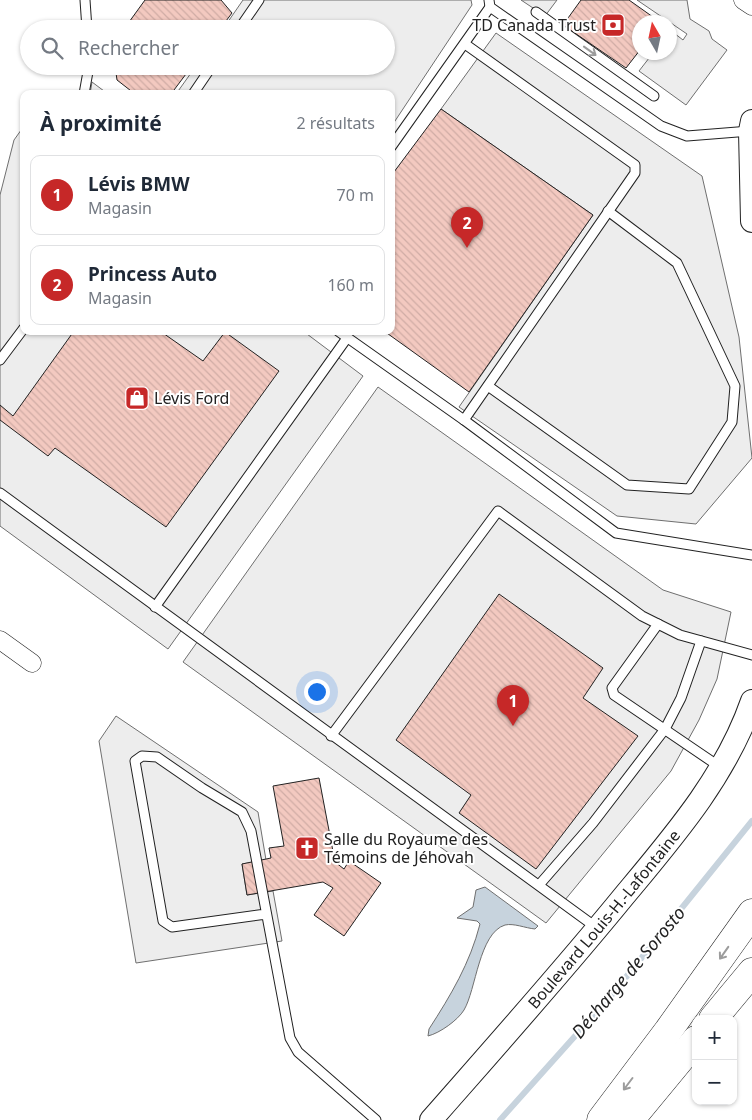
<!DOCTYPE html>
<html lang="fr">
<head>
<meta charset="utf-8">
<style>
	:root { --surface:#fff; --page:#f6f6f7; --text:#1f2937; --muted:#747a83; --line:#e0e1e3; --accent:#c62828 }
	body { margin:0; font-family:"Noto Sans",sans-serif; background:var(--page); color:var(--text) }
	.controls { position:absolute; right:15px; bottom:15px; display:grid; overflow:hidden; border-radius:10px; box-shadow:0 1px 4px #0004 }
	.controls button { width:45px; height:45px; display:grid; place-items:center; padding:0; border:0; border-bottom:1px solid var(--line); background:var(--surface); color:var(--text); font:25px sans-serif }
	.compass { position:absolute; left:632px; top:15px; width:45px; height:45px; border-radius:50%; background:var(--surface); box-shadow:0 1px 4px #0004; rotate:351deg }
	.you { position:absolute; left:316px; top:691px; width:18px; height:18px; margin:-12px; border:4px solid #fff; border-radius:50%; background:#1a73e8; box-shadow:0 0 0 8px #1a73e833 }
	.badge { display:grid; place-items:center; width:32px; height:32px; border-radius:50%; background:var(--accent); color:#fff; font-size:16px; font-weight:700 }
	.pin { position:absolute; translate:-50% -41px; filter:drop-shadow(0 1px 2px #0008) }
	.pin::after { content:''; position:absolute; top:26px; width:18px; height:15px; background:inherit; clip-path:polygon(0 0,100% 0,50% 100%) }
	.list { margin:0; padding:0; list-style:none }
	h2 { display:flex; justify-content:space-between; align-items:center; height:65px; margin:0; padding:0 20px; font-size:21px }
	h2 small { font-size:16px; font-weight:400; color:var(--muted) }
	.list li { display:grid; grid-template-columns:32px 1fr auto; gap:15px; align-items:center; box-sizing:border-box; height:80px; margin:0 10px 10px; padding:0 10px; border:1px solid var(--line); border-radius:10px }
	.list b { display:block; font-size:19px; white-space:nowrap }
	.list p { margin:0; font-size:16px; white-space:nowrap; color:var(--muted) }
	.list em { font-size:16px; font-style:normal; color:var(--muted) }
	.icon { flex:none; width:28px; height:28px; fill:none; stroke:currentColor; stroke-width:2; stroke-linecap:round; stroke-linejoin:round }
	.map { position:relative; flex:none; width:752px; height:1120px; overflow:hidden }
	.search { position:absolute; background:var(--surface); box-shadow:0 1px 4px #0004; left:20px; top:20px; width:375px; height:55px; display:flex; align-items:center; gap:12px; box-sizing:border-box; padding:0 18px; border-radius:28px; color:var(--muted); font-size:19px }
	.panel { position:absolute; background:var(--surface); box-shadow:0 1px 4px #0004; left:20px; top:90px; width:375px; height:245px; border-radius:10px }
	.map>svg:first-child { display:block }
</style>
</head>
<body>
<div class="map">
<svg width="752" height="1120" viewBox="0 0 752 1120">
	<defs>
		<pattern id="building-back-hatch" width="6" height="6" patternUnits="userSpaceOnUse" patternTransform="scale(1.25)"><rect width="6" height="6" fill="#f3c9c0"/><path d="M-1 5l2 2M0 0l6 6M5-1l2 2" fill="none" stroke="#d0aca5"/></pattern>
	</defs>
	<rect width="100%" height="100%" fill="#fff"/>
	<!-- parking -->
	<g fill="#ededed" stroke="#6f6f6f">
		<path d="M243 0H471L472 5 391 127V94H176L196 66H386V29H223Z"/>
		<path d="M521 0H557L545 16Z"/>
		<path d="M637 0H687L690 19 709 31 712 39 727 50 686 105 639 71 653 53 670 52V30L683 40 687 34Z"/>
		<path d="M496 33 702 176 739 337 752 458 696 524 617 516 459 407 593 215 441 109Z"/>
		<path d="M92 82 108 94H90Z"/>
		<path d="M24 126V331H303L363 376 168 649 0 526V195L14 140Z"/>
		<path d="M378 387 663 590 731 612 717 679 699 720 671 771 546 923 183 662Z"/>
		<path d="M116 716 258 812 266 860 242 864 247 895 273 891 282 941 136 963 99 741Z"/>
	</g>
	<!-- water -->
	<path fill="#c7d3dd" stroke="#6f6f6f" d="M485 887 538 926 535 929C525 928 514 923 505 925 479 933 476 990 464 1010 458 1020 440 1033 428 1036L429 1029C451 995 470 963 480 924L477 921 457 918 473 907 476 890Z"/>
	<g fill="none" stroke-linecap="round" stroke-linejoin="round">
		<!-- stream -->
		<path stroke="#c7d3dd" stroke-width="6" d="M500 1120 610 997 752 821"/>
	</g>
	<!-- building -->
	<g fill="url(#building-back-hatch)" stroke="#222">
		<path d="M145 0H221L232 13 220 29H124Z"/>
		<path d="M581 0H629L660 22H640V50L626 68 563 25Z"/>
		<path d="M115 66H192L171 94H135L117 80Z"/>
		<path d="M441 109 593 215 469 392 384 331H391V259L395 254 391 251V176Z"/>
		<path d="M74 331H160L203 361 225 332 279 371 166 527 55 448 48 456 0 420V405L13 416Z"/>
		<path d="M499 594 603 668 583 698 638 736 536 869 459 813 471 795 396 740Z"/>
		<path d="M319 778 335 862 344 869 349 861 381 883 344 936 314 915 333 888 323 882 247 895 242 864 271 858 269 848 284 846 273 786Z"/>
	</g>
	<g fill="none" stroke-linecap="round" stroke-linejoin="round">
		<!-- service casing -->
		<g stroke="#222" stroke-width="11">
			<g id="service">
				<path d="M85 0 87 29"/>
				<path d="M489 0 490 7 661 126 687 136 750 131"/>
				<path d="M536 12 654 96"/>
				<path d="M239 29 259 0"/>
				<path d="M84 94 89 66"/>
				<path d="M193 94 212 66"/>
				<path d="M391 147 490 7"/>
				<path d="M338 331 464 420 616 533 752 555"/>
				<path d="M0 360 24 328"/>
				<path d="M488 386 627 485 689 489 732 422 735 386 677 263 608 211"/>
				<path d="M464 420 635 173V165L465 44"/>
				<path d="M0 493 597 928"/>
				<path d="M155 607 347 338"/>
				<path d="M658 624 612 688 614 695 720 767"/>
				<path d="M331 736 498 511 642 616 680 635 752 655"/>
				<path d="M539 885 593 823 665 729 681 698 701 641"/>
				<path d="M266 914 172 927 163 921 135 761 142 756 157 757 202 788 242 812 251 831 290 1038 298 1052 376 1120"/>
			</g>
		</g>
		<!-- minor casing -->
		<g stroke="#222" stroke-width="19">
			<g id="minor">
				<path d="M743 0 752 6"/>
				<path d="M0 640 32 663"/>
			</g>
		</g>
		<!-- tertiary casing -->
		<g stroke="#222" stroke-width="24">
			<g id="tertiary">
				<path d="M752 121 750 131 752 221"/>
				<path id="s1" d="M431 1120C496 1046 562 972 624 896 674 836 726 776 752 701"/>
			</g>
		</g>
		<!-- motorway casing -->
		<g stroke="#222" stroke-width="29">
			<g id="motorway">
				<path d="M713 1019 752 972"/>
				<path d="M601 1120 668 1031 752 913"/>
				<path d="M630 1120 696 1040"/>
			</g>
		</g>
		<!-- service -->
		<use href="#service" stroke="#fff" stroke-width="9"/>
		<!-- minor -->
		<use href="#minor" stroke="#fff" stroke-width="18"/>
		<!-- tertiary -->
		<use href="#tertiary" stroke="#fff" stroke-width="22"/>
		<!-- motorway -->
		<use href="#motorway" stroke="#fff" stroke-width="28"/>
	</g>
	<!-- one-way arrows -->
	<defs><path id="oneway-shaft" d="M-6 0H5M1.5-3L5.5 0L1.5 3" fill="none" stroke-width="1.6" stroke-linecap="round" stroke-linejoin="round" transform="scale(1.25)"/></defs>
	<g stroke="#9c9c9c">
		<use href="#oneway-shaft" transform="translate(590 51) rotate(36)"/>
		<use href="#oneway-shaft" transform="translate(724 953) rotate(125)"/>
		<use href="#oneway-shaft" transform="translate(628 1084) rotate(127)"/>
	</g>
	<!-- icons -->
	<defs>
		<g id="bank-square" transform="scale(1.25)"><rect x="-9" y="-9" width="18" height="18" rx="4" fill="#c62828" stroke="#fff"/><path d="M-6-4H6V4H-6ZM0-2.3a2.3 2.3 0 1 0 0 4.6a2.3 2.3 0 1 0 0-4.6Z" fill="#fff"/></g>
		<g id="shop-square" transform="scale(1.25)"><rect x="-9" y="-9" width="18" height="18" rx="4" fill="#c62828" stroke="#fff"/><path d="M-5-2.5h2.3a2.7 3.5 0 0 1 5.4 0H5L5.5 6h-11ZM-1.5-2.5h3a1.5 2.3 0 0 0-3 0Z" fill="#fff"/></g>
		<g id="church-square" transform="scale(1.25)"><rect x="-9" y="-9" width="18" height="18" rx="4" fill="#c62828" stroke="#fff"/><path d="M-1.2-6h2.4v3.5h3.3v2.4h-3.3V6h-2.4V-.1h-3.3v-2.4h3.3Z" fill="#fff"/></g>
	</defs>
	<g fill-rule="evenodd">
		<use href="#bank-square" x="613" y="25"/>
		<use href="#shop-square" x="137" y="398"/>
		<use href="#church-square" x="307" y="848"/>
	</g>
	<g text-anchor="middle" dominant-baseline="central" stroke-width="4" stroke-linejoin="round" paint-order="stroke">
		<!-- poi labels -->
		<g font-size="16" fill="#222" stroke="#fff" text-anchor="start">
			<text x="596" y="25" text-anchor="end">TD Canada Trust</text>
			<text x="154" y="398">Lévis Ford</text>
			<text x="324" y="839">Salle du Royaume des<tspan x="324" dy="18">Témoins de Jéhovah</tspan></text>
		</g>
		<!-- street labels -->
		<g font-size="16" fill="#222" stroke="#fff">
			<text stroke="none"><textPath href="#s1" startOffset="265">Boulevard Louis-H.-Lafontaine</textPath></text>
		</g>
		<!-- water labels -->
		<g font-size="18" font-style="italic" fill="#222" stroke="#fff">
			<text transform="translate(628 972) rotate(-50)">Décharge de Sorosto</text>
		</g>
	</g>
</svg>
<div class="controls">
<button>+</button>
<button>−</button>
</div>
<svg class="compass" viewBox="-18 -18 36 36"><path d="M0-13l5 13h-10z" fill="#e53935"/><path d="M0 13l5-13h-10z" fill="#747a83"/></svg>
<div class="you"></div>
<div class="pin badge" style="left:513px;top:726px">1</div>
<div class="pin badge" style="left:467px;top:248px">2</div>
<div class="search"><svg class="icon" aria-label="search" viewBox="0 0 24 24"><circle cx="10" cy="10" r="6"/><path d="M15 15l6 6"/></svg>Rechercher</div>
<section class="panel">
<h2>À proximité<small>2 résultats</small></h2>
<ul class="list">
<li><span class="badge">1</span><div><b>Lévis BMW</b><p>Magasin</p></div><em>70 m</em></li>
<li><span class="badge">2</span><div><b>Princess Auto</b><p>Magasin</p></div><em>160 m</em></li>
</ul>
</section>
</div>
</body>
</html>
